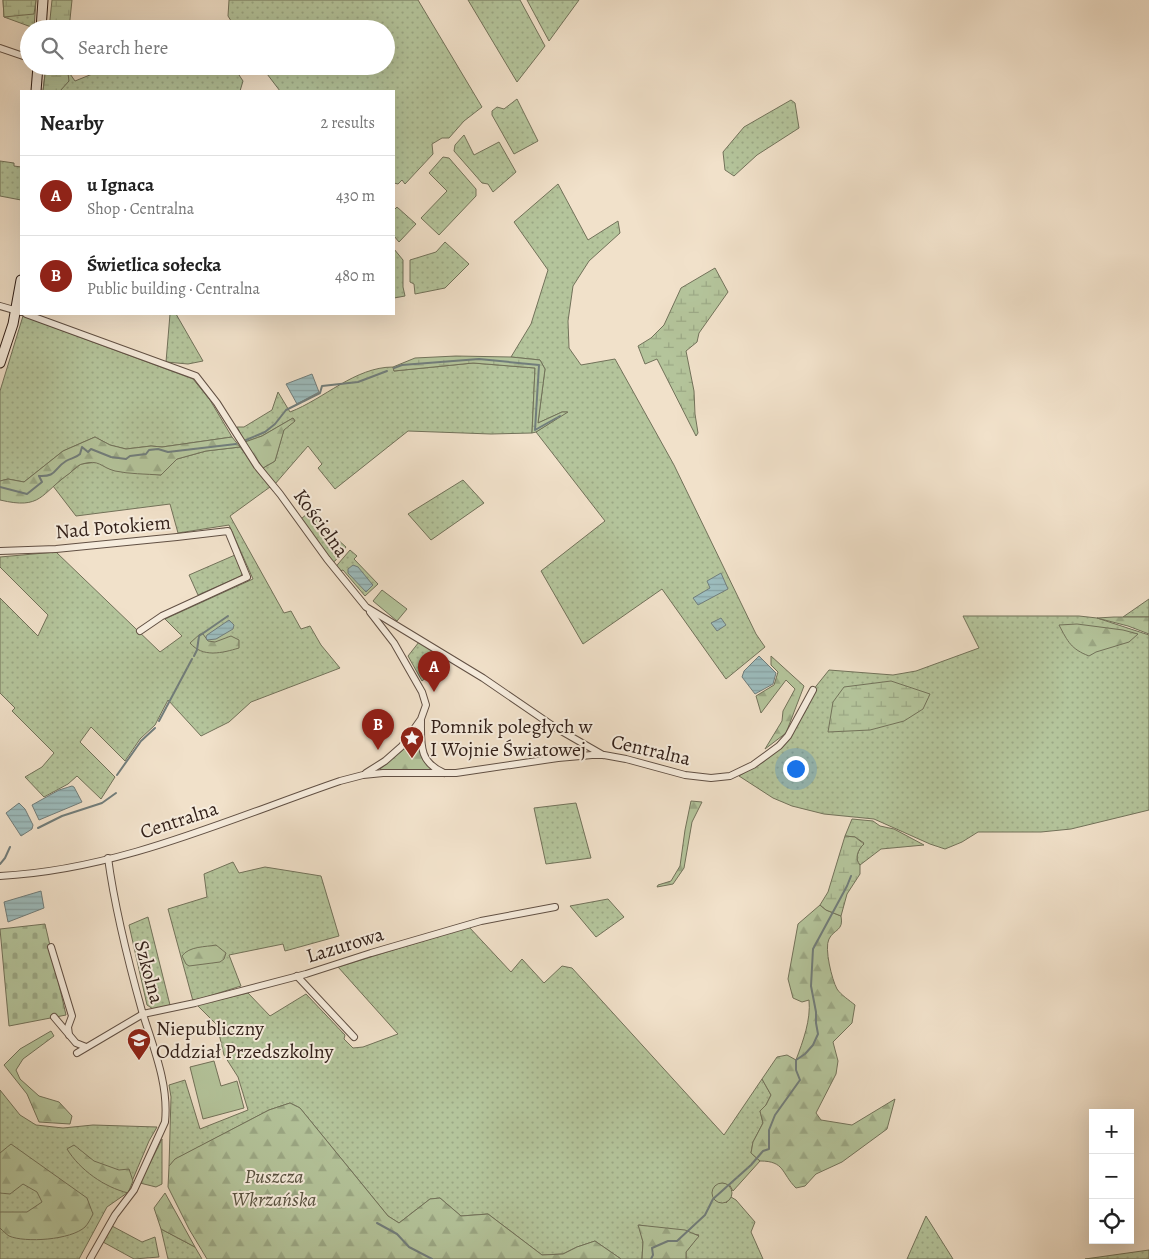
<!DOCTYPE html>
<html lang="en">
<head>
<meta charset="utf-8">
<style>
	:root { --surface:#fff; --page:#f6f6f6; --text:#222; --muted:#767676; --line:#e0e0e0; --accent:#8f2418 }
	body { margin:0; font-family:Alegreya,serif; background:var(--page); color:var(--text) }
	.controls { position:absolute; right:15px; bottom:15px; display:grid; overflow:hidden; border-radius:0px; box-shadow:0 5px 20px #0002 }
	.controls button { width:45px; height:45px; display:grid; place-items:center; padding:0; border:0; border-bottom:1px solid var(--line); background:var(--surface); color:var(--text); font:25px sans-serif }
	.you { position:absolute; left:795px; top:768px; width:18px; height:18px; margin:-12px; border:4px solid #fff; border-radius:50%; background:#1a73e8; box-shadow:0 0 0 8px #1a73e833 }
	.badge { display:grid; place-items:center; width:32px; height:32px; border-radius:50%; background:var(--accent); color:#fff; font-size:16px; font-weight:700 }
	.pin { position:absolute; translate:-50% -41px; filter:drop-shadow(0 1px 2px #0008) }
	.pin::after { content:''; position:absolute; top:26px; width:18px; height:15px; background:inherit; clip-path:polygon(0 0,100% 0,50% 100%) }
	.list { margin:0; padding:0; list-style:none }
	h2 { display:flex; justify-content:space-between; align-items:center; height:65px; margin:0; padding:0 20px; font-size:21px }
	h2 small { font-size:16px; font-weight:400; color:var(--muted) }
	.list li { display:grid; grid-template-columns:32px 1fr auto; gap:15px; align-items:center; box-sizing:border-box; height:80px; padding:0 20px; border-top:1px solid var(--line) }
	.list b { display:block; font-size:19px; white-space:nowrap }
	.list p { margin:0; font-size:16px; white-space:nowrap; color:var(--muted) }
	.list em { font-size:16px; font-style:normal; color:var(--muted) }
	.icon { flex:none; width:28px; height:28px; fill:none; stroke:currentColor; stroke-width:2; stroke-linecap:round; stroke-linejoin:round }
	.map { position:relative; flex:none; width:1149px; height:1259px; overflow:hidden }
	.search { position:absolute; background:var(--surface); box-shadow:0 5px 20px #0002; left:20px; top:20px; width:375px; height:55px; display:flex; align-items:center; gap:12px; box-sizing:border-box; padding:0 18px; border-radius:28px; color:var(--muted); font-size:19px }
	.panel { position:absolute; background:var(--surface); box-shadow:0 5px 20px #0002; left:20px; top:90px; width:375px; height:225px; border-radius:0px }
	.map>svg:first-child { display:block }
</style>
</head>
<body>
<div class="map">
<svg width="1149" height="1259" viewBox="0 0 1149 1259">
	<defs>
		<pattern id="grass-dots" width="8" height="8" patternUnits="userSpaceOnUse" patternTransform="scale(1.25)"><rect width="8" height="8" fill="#b4c49b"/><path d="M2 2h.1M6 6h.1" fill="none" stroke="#9ba885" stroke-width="1.8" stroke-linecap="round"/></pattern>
		<pattern id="forest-firs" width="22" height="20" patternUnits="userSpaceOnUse" patternTransform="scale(1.25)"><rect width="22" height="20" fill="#b4c49b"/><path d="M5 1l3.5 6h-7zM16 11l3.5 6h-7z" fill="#9ba885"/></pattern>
		<pattern id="wetland-marsh" width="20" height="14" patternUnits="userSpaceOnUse" patternTransform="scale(1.25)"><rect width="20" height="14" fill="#b4c49b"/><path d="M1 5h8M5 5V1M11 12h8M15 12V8" fill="none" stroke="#9ba885"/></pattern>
		<pattern id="cemetery-stones" width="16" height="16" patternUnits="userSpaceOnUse" patternTransform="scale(1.25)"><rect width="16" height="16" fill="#b4c49b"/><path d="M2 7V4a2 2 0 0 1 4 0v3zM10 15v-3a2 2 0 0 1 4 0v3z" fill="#9ba885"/></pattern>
		<pattern id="water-rules" width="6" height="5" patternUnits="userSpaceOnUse" patternTransform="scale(1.25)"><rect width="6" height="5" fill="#9cbcbd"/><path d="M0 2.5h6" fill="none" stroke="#87a1a2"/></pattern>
	</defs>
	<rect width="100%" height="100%" fill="#f1e1ca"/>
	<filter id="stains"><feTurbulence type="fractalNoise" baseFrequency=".004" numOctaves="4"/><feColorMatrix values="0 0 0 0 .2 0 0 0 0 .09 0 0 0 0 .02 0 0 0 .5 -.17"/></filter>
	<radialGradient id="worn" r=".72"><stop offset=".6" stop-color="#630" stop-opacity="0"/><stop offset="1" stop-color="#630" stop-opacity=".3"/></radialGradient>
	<!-- grass -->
	<g fill="url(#grass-dots)" stroke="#72725a">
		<path d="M3 0H36L34 28 4 17Z"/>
		<path d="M229 0H418L482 107 464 121 449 138H442L432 144 433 154 405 184 402 180 398 184 394 183V91H280L261 66H386V29H236L228 16Z"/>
		<path d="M468 0H520L545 46 517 82Z"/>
		<path d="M527 0H579L549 41Z"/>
		<path d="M46 66H68V71L75 81 112 66H233L243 81 240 91H43Z"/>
		<path d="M517 99 538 141 514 154 492 115V111L497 107 504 109Z"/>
		<path d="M791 100 795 103 799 128 757 155 734 176 725 170 723 152 744 127Z"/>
		<path d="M464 135 474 155 499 142 516 172 493 192 488 184 482 183 454 151 455 145Z"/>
		<path d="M443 157 449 158 476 189V196L439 235 421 218 447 191 429 173Z"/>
		<path d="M0 161 14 163V166L21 167V200L0 196Z"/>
		<path d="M558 184 588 240 618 221 620 233 589 261 573 286 568 321 569 348 581 365 615 359 674 465 756 634 765 647 726 679 662 589 583 644 541 571 605 521 536 432 567 412H562L538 423 545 369 540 360 511 357 531 324 548 270 514 222Z"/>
		<path d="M397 207 416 224 399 242 394 236V210Z"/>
		<path d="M445 242 469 264 445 288 415 294 414 284 410 282V260L436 252Z"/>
		<path d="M394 249 403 260V287L405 296 394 298Z"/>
		<path d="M170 314H176L203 361 188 364 166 362Z"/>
		<path d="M23 316 193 379 210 400 232 437 162 447 151 446 126 449 110 445 95 437 63 451 24 482 8 479 0 481V391Z"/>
		<path d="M473 363 535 368 532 433 491 434 408 431 335 489 318 468 322 464 308 446 275 484 263 468 275 461 284 429 295 421 293 418 262 436 245 442 237 427H244L272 410 278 392 290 412C324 399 355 367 393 367L394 371Z"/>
		<path d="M240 447 270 487 230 516 284 613 291 611 301 629 310 626 321 645 340 668 251 702 229 722 201 736 168 700 155 725 140 739 125 761 91 727 80 742 115 777 101 799 77 776 68 784 44 797 25 777 42 767 54 753 12 711 15 708 0 693V598L38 636 48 615 0 567V557L56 552 160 652 182 636 165 619 253 579 229 525 178 533 170 504 76 516 53 486 81 464 97 462 113 470 161 475 177 459 206 451Z"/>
		<path d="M463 480 484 503 431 540 408 514Z"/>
		<path d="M308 513 346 547 335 561 333 562 301 519Z"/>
		<path d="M350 550 357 556 354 559 378 584 365 596 343 570 340 571 336 567 338 564Z"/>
		<path d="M235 555 243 571 241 576 198 595 189 575Z"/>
		<path d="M1149 599V617H1123Z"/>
		<path d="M963 616H1079L1097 618 1149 635V810L1071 829 1041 832H978L962 842 945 849 930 844 874 819 824 814 792 806 773 798 739 776 763 762 788 740 805 712 813 695V690L829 670 893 675 916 671 979 648Z"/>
		<path d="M419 642 446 661 422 681 408 656Z"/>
		<path d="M576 803 591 858 546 864 534 808Z"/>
		<path d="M852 819 873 821 880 826 894 829 924 845 881 849 860 865C854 859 858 850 864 843L855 837 845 836Z"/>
		<path d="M233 862 239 873 265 867 321 876 339 936 285 951 283 944 229 955 241 986 193 1001 168 909 207 897 204 874Z"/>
		<path d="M608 899 624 917 596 937 570 906Z"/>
		<path d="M148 917 170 1005 153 1009 147 1005 129 925Z"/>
		<path d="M469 927 511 972 522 959 544 983 562 966 572 968 724 1135 762 1079 771 1095 766 1105 760 1111 763 1123 753 1142 751 1153 760 1161 733 1191 729 1184 726 1203 731 1197 736 1200 755 1222 751 1232 763 1259H686V1252L699 1235 639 1225 643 1242 642 1259H621L595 1241 577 1247 563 1254 542 1255 488 1214 461 1216 440 1198 430 1199 399 1223 388 1216 300 1108 290 1103 269 1110 176 1159 169 1166 171 1097 169 1085 185 1080 200 1129 248 1110 238 1077 224 1055 217 1025 197 1005 248 993 270 1016 306 994 345 1035 344 1039 353 1048 363 1047 398 1034 338 967Z"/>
		<path d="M0 1090 20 1115 36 1125 63 1128 93 1125 157 1127 149 1141 127 1193 107 1207 79 1259H0Z"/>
		<path d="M162 1139V1184L156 1187 140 1183Z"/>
		<path d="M926 1216 953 1259H907Z"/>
		<path d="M112 1226 142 1242 155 1237 159 1257 134 1259 103 1242Z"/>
		<path d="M161 1229 195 1247 202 1259H168Z"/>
		<path d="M1149 1250V1259H1085Z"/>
	</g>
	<!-- forest -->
	<g fill="url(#forest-firs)" stroke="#72725a">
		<path d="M293 418 295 421 284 430 275 461 263 468 245 442 262 436Z"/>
		<path d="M95 437 110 445 126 449 151 446 162 447 232 437 240 447 206 451 177 459 161 475C146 474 129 474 115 471 100 467 100 459 82 464 78 465 73 470 70 473 40 494 42 510 0 500V481L8 479 24 482 63 451Z"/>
		<path d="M1114 617H1149V634L1128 626 1097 618Z"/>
		<path d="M1077 624 1123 630 1138 634 1129 642 1096 652 1089 656C1071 649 1068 642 1059 625Z"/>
		<path d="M200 634H203L208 641 215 642 231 636 239 640V648C222 653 203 658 190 643Z"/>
		<path d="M771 656 804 686 786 733 765 749 782 721 783 711 795 689 786 680 761 713 756 696 774 685 778 672 771 665Z"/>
		<path d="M419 730C417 746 419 759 432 770L383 771 380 769 405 748Z"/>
		<path d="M691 801 702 802 692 822 684 868 673 884 657 887 658 885 671 881 680 866 685 830Z"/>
		<path d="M820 905 826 910 841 916C844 931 834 929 829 939 824 948 832 980 837 989 841 995 849 1000 855 1005L852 1023 833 1042 838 1061 836 1074 816 1113 821 1120 852 1125 895 1099 887 1129 842 1162 816 1174 805 1186 796 1188C781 1173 785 1161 760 1161L751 1153 753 1142 763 1123 760 1111 766 1105 771 1095 762 1079 777 1057 787 1055 796 1060C803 1041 811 1020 809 1000L802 1002 793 998 788 979 798 924Z"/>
		<path d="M216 945 226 953 224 959 220 962 189 966 186 964 182 956C189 946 206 947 216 945Z"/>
		<path d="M51 1031 54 1036 23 1059 16 1070 20 1079 39 1096 59 1102 72 1116 70 1124 39 1122 27 1094 4 1065 20 1049Z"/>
		<path d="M290 1103 300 1108 388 1216 399 1223 430 1199 440 1198 461 1216 488 1214 542 1255 563 1254 577 1247 595 1241 621 1259H207L189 1229 168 1187 169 1166 175 1159 269 1110Z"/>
		<path d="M11 1144 87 1198 93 1214C91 1218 88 1224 85 1227 71 1240 25 1243 9 1236 6 1234 3 1231 0 1228V1212H27L42 1202 37 1192 23 1184 10 1194 0 1193V1153Z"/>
		<path d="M74 1145 94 1161 119 1170 129 1169 133 1181 128 1193C104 1187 80 1170 67 1149Z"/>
		<circle cx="722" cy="1193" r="10"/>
		<path d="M165 1193 195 1247 161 1229 154 1208Z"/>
		<path d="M638 1225 685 1230 699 1236 686 1252V1259H642L643 1242Z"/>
	</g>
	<!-- wetland -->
	<g fill="url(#wetland-marsh)" stroke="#72725a">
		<path d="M3 0H36L34 14 4 17Z"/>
		<path d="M52 0H72L69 29H49Z"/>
		<path d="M46 66H67L69 81 60 91H43Z"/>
		<path d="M715 268 728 292 699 333 697 342 686 351 694 391 695 414 698 433 696 436 657 359 645 364 638 346 651 338 664 325 681 288Z"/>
		<path d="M456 356 511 357 540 360 545 369 538 423 562 412H568L536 432 532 433 535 368 473 363 394 371 393 367 415 358Z"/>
		<path d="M891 681 930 694 923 709 904 721 870 730 828 732 833 702 844 687Z"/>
		<path d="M845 836 855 837 864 844C858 849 854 859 860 865V874L847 894 841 916 826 910 820 905 828 892Z"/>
	</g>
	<!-- cemetery -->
	<path fill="url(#cemetery-stones)" stroke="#72725a" d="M45 924 66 1015 9 1026 0 929Z"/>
	<!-- pitch -->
	<g fill="#b4c49b" stroke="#72725a">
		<path d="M382 590 407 609 397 621 373 601Z"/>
		<path d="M214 1061 221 1086 237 1081 244 1108 203 1119 190 1067Z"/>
	</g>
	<!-- water -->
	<g fill="url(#water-rules)" stroke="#717d7b">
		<path d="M312 374 319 392 297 404 286 384Z"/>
		<path d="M353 565 358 567 372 584 373 585 366 592 348 573V569Z"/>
		<path d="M721 573 728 589 698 605 693 598 710 588 707 581Z"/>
		<path d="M721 618 726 625 717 631 711 623Z"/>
		<path d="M229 620 234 625 233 629 216 639 207 640 206 637 207 635Z"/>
		<path d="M759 656 776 673 773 684 755 694 742 677 744 671Z"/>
		<path d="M72 786 74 787 82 802 39 820 32 805 59 790Z"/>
		<path d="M19 803 25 809 33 825 32 829 21 836 6 813Z"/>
		<path d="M41 891 44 908 8 922 4 902Z"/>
	</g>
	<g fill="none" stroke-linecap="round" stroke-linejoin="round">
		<!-- stream -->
		<g stroke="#717d7b" stroke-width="2">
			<path d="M394 368 402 365 479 359 539 365 535 430 560 416"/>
			<path d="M246 440 265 432 275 424 286 410 320 393 322 386 358 382 387 371"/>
			<path d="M0 487 27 494 42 482 39 476C57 477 53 469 66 461 71 458 76 458 80 454L82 447 88 452 91 449 111 457 126 459 130 456 146 454 149 450 158 449 168 452 236 444"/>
			<path d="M194 656 197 650 199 636 228 616"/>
			<path d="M159 721 192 659"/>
			<path d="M117 775 141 741 155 728"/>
			<path d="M38 828 62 816 102 803 116 793"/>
			<path d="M0 864 5 858 10 847"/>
			<path d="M377 1223 397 1234 409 1247 432 1259"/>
			<path d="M651 1259 653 1255 652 1248 668 1241H677L705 1215 713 1199 751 1165 763 1151 769 1149V1130L775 1115 800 1080 796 1070V1060L805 1054 813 1045 818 1034 816 1023V1012L811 986 813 949 847 886 851 876"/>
		</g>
		<!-- street casing -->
		<g stroke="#615044" stroke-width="8">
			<g id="street">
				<path d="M0 48 29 58"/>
				<path d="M0 306 21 312"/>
				<path d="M26 314 196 376 217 403 257 466 280 494 327 559 366 607 483 678 556 728 603 755"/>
				<path d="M0 551 56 549 177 537 228 531 247 577 162 616 140 631"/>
				<path d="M421 721C421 745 419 762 444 773"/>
				<path d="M366 773 385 761 402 746 421 719 426 705 422 692 394 643 370 612"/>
				<path d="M0 876C119 870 229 819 340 781L363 775 383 773H456L558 758 592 755H604L626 759 685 775 711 778 730 776 753 765 779 746 788 736 813 690"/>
				<path d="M51 947 72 1016 68 1027 69 1035"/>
				<path d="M297 976 354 1037"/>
				<path d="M54 1017 76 1043 86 1047"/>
				<path d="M77 1053 143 1014 195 1003 306 974 371 953 481 921 555 907"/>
				<path d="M90 1259 115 1215 134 1190 165 1122C169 1084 153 1047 142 1011 128 961 115 910 108 858"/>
			</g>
		</g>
		<!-- secondary casing -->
		<g stroke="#311f18" stroke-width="11">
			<g id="secondary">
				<path d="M41 29 43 0"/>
				<path d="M36 91 38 66"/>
				<path d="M0 363 13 324 21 280"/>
			</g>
		</g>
		<!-- street -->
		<use href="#street" stroke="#f6ecdd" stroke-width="6"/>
		<!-- secondary -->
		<use href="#secondary" stroke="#f6ecdd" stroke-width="9"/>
	</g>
	<!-- icons -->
	<defs>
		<g id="sight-pin" transform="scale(1.25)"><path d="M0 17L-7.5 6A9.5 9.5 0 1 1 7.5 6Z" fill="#8f2418" stroke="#f6ecdd"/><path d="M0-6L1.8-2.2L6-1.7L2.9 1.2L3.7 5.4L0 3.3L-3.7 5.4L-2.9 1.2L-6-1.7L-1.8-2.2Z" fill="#fff"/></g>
		<g id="school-pin" transform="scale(1.25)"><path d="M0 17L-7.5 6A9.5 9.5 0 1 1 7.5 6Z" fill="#8f2418" stroke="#f6ecdd"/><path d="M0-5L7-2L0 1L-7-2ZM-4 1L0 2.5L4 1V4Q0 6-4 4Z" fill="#fff"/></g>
	</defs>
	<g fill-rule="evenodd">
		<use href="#sight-pin" x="412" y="738"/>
		<use href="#school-pin" x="139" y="1040"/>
	</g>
	<g text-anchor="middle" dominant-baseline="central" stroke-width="4" stroke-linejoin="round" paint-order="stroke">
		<!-- street labels -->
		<g font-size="20" fill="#311f18" stroke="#f6ecdd">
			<text transform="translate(321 523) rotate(54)">Kościelna</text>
			<text transform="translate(113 527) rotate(-5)">Nad Potokiem</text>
			<text transform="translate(651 750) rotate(13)">Centralna</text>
			<text transform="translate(179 820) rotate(-18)">Centralna</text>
			<text transform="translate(345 945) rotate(-17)">Lazurowa</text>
			<text transform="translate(149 972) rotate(75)">Szkolna</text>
		</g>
		<!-- poi labels -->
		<g font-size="20" fill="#311f18" stroke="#f6ecdd" text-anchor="start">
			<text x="430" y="726">Pomnik poległych w<tspan x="430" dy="23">I Wojnie Światowej</tspan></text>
			<text x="156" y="1028">Niepubliczny<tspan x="156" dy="23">Oddział Przedszkolny</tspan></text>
		</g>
		<!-- park labels -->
		<g font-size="20" font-style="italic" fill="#58513f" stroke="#f6ecdd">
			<text x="274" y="1176">Puszcza<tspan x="274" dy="23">Wkrzańska</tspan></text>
		</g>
	</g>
	<rect width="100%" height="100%" filter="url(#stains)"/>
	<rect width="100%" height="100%" fill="url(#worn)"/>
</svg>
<div class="controls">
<button>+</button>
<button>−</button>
<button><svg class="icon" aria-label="locate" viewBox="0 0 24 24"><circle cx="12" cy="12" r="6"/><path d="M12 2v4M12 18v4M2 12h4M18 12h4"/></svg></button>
</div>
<div class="you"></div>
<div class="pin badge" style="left:434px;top:692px">A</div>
<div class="pin badge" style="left:378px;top:750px">B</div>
<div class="search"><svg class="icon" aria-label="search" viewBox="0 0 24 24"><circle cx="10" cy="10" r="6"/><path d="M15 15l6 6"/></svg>Search here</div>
<section class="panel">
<h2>Nearby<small>2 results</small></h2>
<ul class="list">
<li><span class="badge">A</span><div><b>u Ignaca</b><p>Shop · Centralna</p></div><em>430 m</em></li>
<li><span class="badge">B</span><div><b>Świetlica sołecka</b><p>Public building · Centralna</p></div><em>480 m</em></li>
</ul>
</section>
</div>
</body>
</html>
